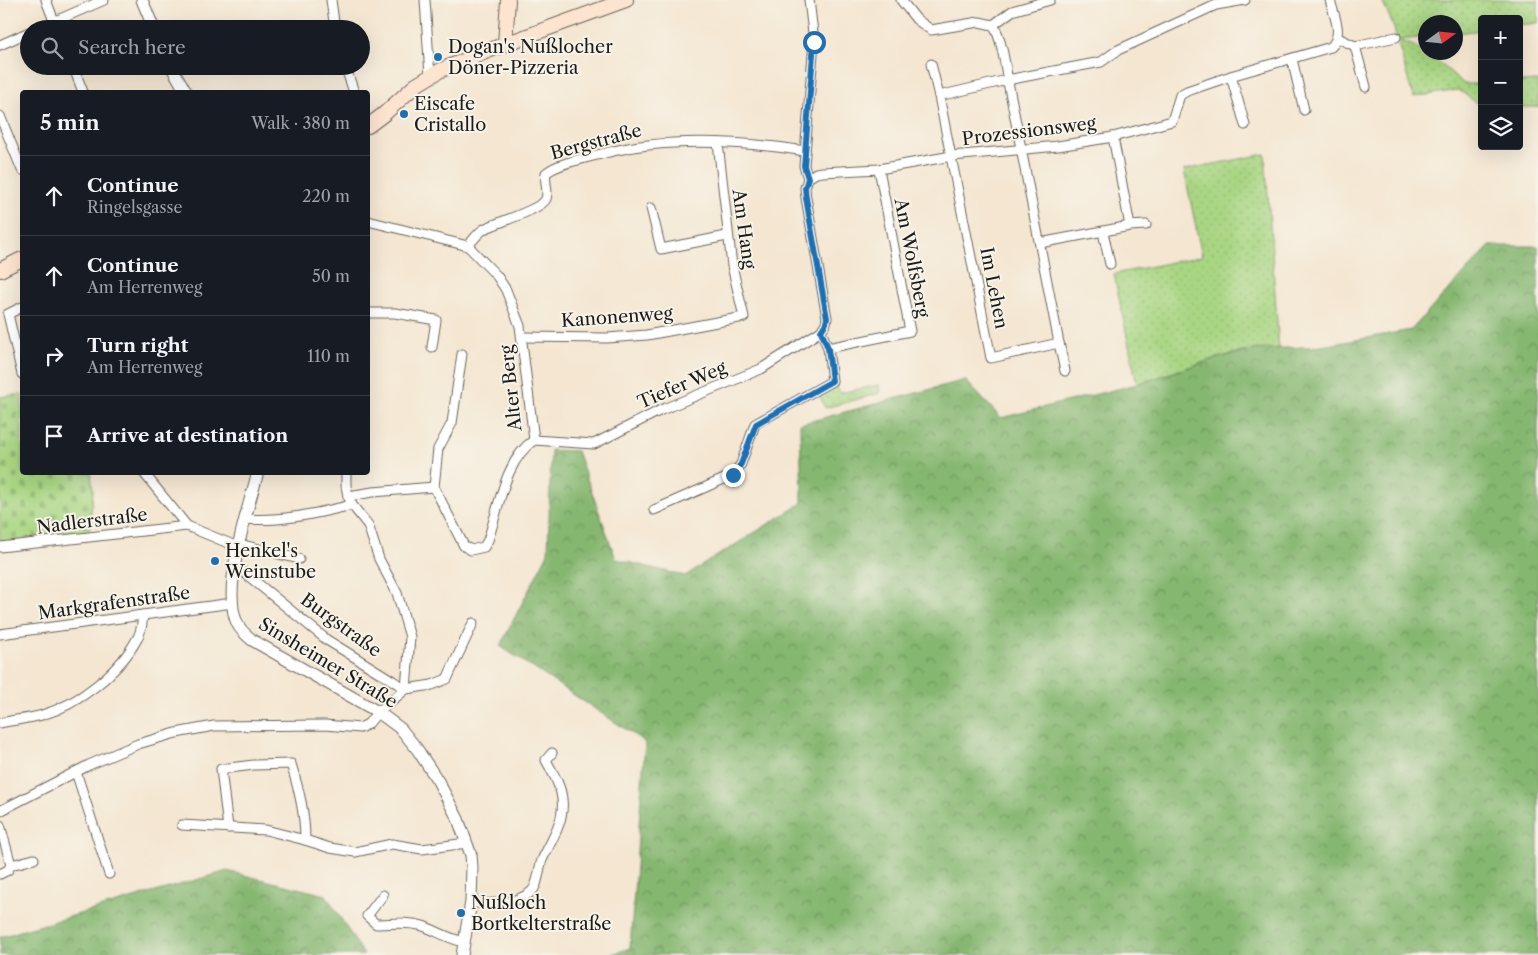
<!DOCTYPE html>
<html lang="en">
<head>
<meta charset="utf-8">
<style>
	:root { --surface:#171b24; --page:#242831; --text:#f1f3f6; --muted:#9ea1a6; --line:#363941 }
	body { margin:0; font-family:"Libre Caslon Text",serif; background:var(--page); color:var(--text) }
	.controls { position:absolute; right:15px; top:15px; display:grid; overflow:hidden; border-radius:5px; box-shadow:0 5px 20px #0002 }
	.controls button { width:45px; height:45px; display:grid; place-items:center; padding:0; border:0; border-bottom:1px solid var(--line); background:var(--surface); color:var(--text); font:25px sans-serif }
	.compass { position:absolute; left:1418px; top:15px; width:45px; height:45px; border-radius:50%; background:var(--surface); box-shadow:0 5px 20px #0002; rotate:75deg }
	.stop { position:absolute; width:15px; height:15px; margin:-11px; border:4px solid #1f6fb2; border-radius:50%; background:#fff }
	.stop.end { background:#1f6fb2; border-color:#fff; box-shadow:0 1px 5px #0008 }
	.list { margin:0; padding:0; list-style:none }
	h2 { display:flex; justify-content:space-between; align-items:center; height:65px; margin:0; padding:0 20px; font-size:21px }
	h2 small { font-size:16px; font-weight:400; color:var(--muted) }
	.list li { display:grid; grid-template-columns:32px 1fr auto; gap:15px; align-items:center; box-sizing:border-box; height:80px; padding:0 20px; border-top:1px solid var(--line) }
	.list b { display:block; font-size:19px; white-space:nowrap }
	.list p { margin:0; font-size:16px; white-space:nowrap; color:var(--muted) }
	.list em { font-size:16px; font-style:normal; color:var(--muted) }
	.icon { flex:none; width:28px; height:28px; fill:none; stroke:currentColor; stroke-width:2; stroke-linecap:round; stroke-linejoin:round }
	.map { position:relative; flex:none; width:1538px; height:955px; overflow:hidden }
	.search { position:absolute; background:var(--surface); box-shadow:0 5px 20px #0002; left:20px; top:20px; width:350px; height:55px; display:flex; align-items:center; gap:12px; box-sizing:border-box; padding:0 18px; border-radius:28px; color:var(--muted); font-size:19px }
	.panel { position:absolute; background:var(--surface); box-shadow:0 5px 20px #0002; left:20px; top:90px; width:350px; height:385px; border-radius:5px }
	.map>svg:first-child { display:block }
</style>
</head>
<body>
<div class="map">
<svg width="1538" height="955" viewBox="0 0 1538 955">
	<defs>
		<pattern id="green-dots" width="8" height="8" patternUnits="userSpaceOnUse" patternTransform="scale(1.25)"><rect width="8" height="8" fill="#a9d683"/><path d="M2 2h.1M6 6h.1" fill="none" stroke="#91b771" stroke-width="1.8" stroke-linecap="round"/></pattern>
		<pattern id="forest-crowns" width="20" height="18" patternUnits="userSpaceOnUse" patternTransform="scale(1.25)"><rect width="20" height="18" fill="#86b771"/><path d="M2 6a3 3 0 1 1 6 0M12 15a3 3 0 1 1 6 0" fill="none" stroke="#6d945c"/></pattern>
		<pattern id="cemetery-stones" width="16" height="16" patternUnits="userSpaceOnUse" patternTransform="scale(1.25)"><rect width="16" height="16" fill="#a9d683"/><path d="M2 7V4a2 2 0 0 1 4 0v3zM10 15v-3a2 2 0 0 1 4 0v3z" fill="#91b771"/></pattern>
	</defs>
	<rect width="100%" height="100%" fill="#f7f3e8"/>
	<filter id="ink" filterUnits="userSpaceOnUse"><feTurbulence type="fractalNoise" baseFrequency=".02" numOctaves="2"/><feDisplacementMap in="SourceGraphic" scale="10" xChannelSelector="R" yChannelSelector="G"/><feConvolveMatrix kernelMatrix="1 2 1 2 8 2 1 2 1" color-interpolation-filters="sRGB"/></filter>
	<filter id="wash" filterUnits="userSpaceOnUse"><feTurbulence type="fractalNoise" baseFrequency=".0096" numOctaves="4" result="noise"/><feDisplacementMap in="SourceGraphic" scale="20" xChannelSelector="R" yChannelSelector="G"/><feGaussianBlur stdDeviation="1.12" result="paint"/><feColorMatrix in="noise" values="0 0 0 0 0 0 0 0 0 0 0 0 0 0 0 0 0 1.4 0 .05"/><feComposite in="paint" operator="in"/></filter>
	<g filter="url(#wash)">
		<rect width="100%" height="100%" fill="#f4e6d1"/>
		<!-- green -->
		<g fill="url(#green-dots)" stroke="#627950">
			<path d="M1382 0H1538V23L1519 25V19H1482V30L1456 33V22H1426L1425 37 1400 40C1424 49 1445 67 1464 84H1482V107L1459 90 1413 97 1393 25Z"/>
			<path d="M1538 81V107H1519V82Z"/>
			<path d="M1265 154 1279 349 1251 350 1214 359 1137 384 1114 274 1202 256 1184 170Z"/>
			<path d="M836 385 840 393 879 385 880 393 825 408 819 393Z"/>
		</g>
		<!-- forest -->
		<g fill="url(#forest-crowns)" stroke="#516a46">
			<path d="M1490 246H1538V955H609L630 948 645 742 500 646 548 553 551 450 577 451 616 559 685 576 802 503 800 424 965 380 1001 418 1137 384 1214 359 1251 350 1322 346 1411 330Z"/>
			<path d="M227 871 326 895 364 955H0V937Z"/>
		</g>
		<!-- cemetery -->
		<path fill="url(#cemetery-stones)" stroke="#627950" d="M22 394V472L91 473 93 491 89 535 0 544V397Z"/>
	</g>
	<g filter="url(#ink)">
		<g fill="none" stroke-linecap="round" stroke-linejoin="round">
			<!-- minor casing -->
			<g stroke="#68635b" stroke-width="11">
				<g id="minor">
					<path d="M46 0 57 29"/>
					<path d="M331 0 335 29"/>
					<path d="M425 0 430 76"/>
					<path d="M901 0 916 19 931 30 979 22 993 25C1003 39 1006 74 1010 92 1027 175 1042 259 1059 343L991 358 939 96 1007 80 1101 62 1118 50 1216 5 1245 0"/>
					<path d="M993 25 1012 11 1050 0"/>
					<path d="M37 29 104 0"/>
					<path d="M1338 38 1355 46 1396 37"/>
					<path d="M0 45 29 32"/>
					<path d="M1355 46 1366 87"/>
					<path d="M1292 59 1304 110"/>
					<path d="M931 64 939 96"/>
					<path d="M73 66 83 92"/>
					<path d="M345 66 354 92"/>
					<path d="M1231 76 1245 125"/>
					<path d="M0 116 22 170"/>
					<path d="M1113 137 1130 226"/>
					<path d="M808 178 816 173 822 172 879 169 952 156 1058 146 1113 137 1172 121 1180 95 1187 91 1234 75 1331 47C1344 34 1334 16 1330 0"/>
					<path d="M651 208 661 249 727 236"/>
					<path d="M368 221 468 246 497 276 506 290 520 326 534 440"/>
					<path d="M1103 232 1110 264"/>
					<path d="M1040 243 1130 226 1146 225"/>
					<path d="M468 246C473 240 477 234 484 229 496 223 542 209 546 199 549 191 544 182 546 173 557 164 575 161 589 157 608 152 628 147 648 145 700 139 754 143 805 151"/>
					<path d="M22 307 8 314 22 374"/>
					<path d="M368 313H395L436 320 432 347"/>
					<path d="M522 337 607 338 647 335 744 317 732 266 718 143"/>
					<path d="M1059 343 1065 371"/>
					<path d="M828 348 910 331 879 169"/>
					<path d="M462 354 452 423 438 449 434 487 464 546 471 550 484 547 488 540C499 507 505 460 534 440"/>
					<path d="M534 440 594 444 661 410 761 369 821 331 826 323 827 318 806 198 805 188 808 178 804 166 814 41 809 0"/>
					<path d="M143 472 187 526 238 547"/>
					<path d="M348 496 373 492 434 487"/>
					<path d="M654 510 733 475 741 464 755 424 832 381 828 348 821 331"/>
					<path d="M245 519C282 522 317 513 352 505"/>
					<path d="M239 544 299 559"/>
					<path d="M0 547 187 526"/>
					<path d="M235 565 327 640 406 689"/>
					<path d="M0 634 233 603"/>
					<path d="M406 689 432 685 447 679 473 623"/>
					<path d="M0 723C14 720 28 719 42 715 78 705 121 671 138 637 142 630 142 623 143 615"/>
					<path d="M76 772 109 874"/>
					<path d="M0 811 89 765 138 744 176 733 214 726 325 725 360 728 368 724 378 712 406 689 410 637 397 593 379 559 368 525 352 505 348 496 346 486V472"/>
					<path d="M0 825 11 865 8 870 0 874"/>
					<path d="M182 825 266 830 305 840 330 848 355 852 392 844 422 849 467 843"/>
					<path d="M228 828 221 769 254 765 291 764C299 790 305 813 305 840"/>
					<path d="M11 865 34 859"/>
					<path d="M383 895 367 916 376 924C391 924 407 921 423 926 437 931 449 939 464 942"/>
					<path d="M471 902C488 905 517 904 531 892 539 885 538 870 542 860 551 841 565 821 562 799 561 785 552 772 546 760L552 753"/>
				</g>
			</g>
			<!-- tertiary casing -->
			<g stroke="#68635b" stroke-width="13">
				<g id="tertiary">
					<path d="M142 0 154 29"/>
					<path d="M171 66 186 92"/>
					<path d="M258 472C248 509 221 588 237 623 240 630 246 635 252 640L378 712 401 729 417 749 438 781 458 819 471 855 472 867 471 902 462 955"/>
				</g>
			</g>
			<!-- secondary casing -->
			<g stroke="#68635b" stroke-width="16">
				<g id="secondary">
					<path d="M505 44 508 0"/>
					<path d="M368 126 384 114 416 85 441 70 505 44 626 0"/>
					<path d="M0 270 22 259"/>
				</g>
			</g>
			<!-- minor -->
			<use href="#minor" stroke="#fff" stroke-width="9"/>
			<!-- tertiary -->
			<use href="#tertiary" stroke="#fff" stroke-width="11"/>
			<!-- secondary -->
			<use href="#secondary" stroke="#fde4d0" stroke-width="14"/>
		</g>
	</g>
	<g fill="none" stroke-linecap="round" stroke-linejoin="round" filter="url(#ink)">
		<!-- route -->
		<path stroke="#1f6fb2" stroke-width="6" d="M733 475 741 464 756 424 832 381 828 348 821 331 826 323 827 318 806 198 805 188 808 178 804 166 814 42"/>
	</g>
	<!-- markers -->
	<g fill="#1f6fb2" stroke="#f7f3e8" stroke-width="2">
		<circle cx="438" cy="57" r="5"/>
		<circle cx="404" cy="114" r="5"/>
		<circle cx="215" cy="561" r="5"/>
		<circle cx="461" cy="913" r="5"/>
	</g>
	<g text-anchor="middle" dominant-baseline="central" stroke-width="4" stroke-linejoin="round" paint-order="stroke">
		<!-- poi labels -->
		<g font-size="18" fill="#1c1c1c" stroke="#f7f3e8" text-anchor="start">
			<text x="448" y="47">Dogan's Nußlocher<tspan x="448" dy="21">Döner-Pizzeria</tspan></text>
			<text x="414" y="104">Eiscafe<tspan x="414" dy="21">Cristallo</tspan></text>
			<text x="225" y="551">Henkel's<tspan x="225" dy="21">Weinstube</tspan></text>
			<text x="471" y="903">Nußloch<tspan x="471" dy="21">Bortkelterstraße</tspan></text>
		</g>
		<!-- street labels -->
		<g font-size="18" fill="#1c1c1c" stroke="#f7f3e8">
			<text transform="translate(1029 131) rotate(-7)">Prozessionsweg</text>
			<text transform="translate(596 142) rotate(-15)">Bergstraße</text>
			<text transform="translate(744 229) rotate(82)">Am Hang</text>
			<text transform="translate(912 258) rotate(79)">Am Wolfsberg</text>
			<text transform="translate(994 288) rotate(79)">Im Lehen</text>
			<text transform="translate(617 317) rotate(-4)">Kanonenweg</text>
			<text transform="translate(682 385) rotate(-23)">Tiefer Weg</text>
			<text transform="translate(511 388) rotate(-96)">Alter Berg</text>
			<text transform="translate(92 521) rotate(-7)">Nadlerstraße</text>
			<text transform="translate(114 603) rotate(-8)">Markgrafenstraße</text>
			<text transform="translate(341 625) rotate(36)">Burgstraße</text>
			<text transform="translate(328 663) rotate(31)">Sinsheimer Straße</text>
		</g>
	</g>
</svg>
<div class="controls">
<button>+</button>
<button>−</button>
<button><svg class="icon" aria-label="layers" viewBox="0 0 24 24"><path d="M12 4l9 5-9 5-9-5zM3 14l9 5 9-5"/></svg></button>
</div>
<svg class="compass" viewBox="-18 -18 36 36"><path d="M0-13l5 13h-10z" fill="#e53935"/><path d="M0 13l5-13h-10z" fill="#9ea1a6"/></svg>
<div class="stop" style="left:814px;top:42px"></div>
<div class="stop end" style="left:733px;top:475px"></div>
<div class="search"><svg class="icon" aria-label="search" viewBox="0 0 24 24"><circle cx="10" cy="10" r="6"/><path d="M15 15l6 6"/></svg>Search here</div>
<section class="panel">
<h2>5 min<small>Walk · 380 m</small></h2>
<ul class="list">
<li><svg class="icon" aria-label="ahead" viewBox="0 0 24 24"><path d="M12 20V5M6 11l6-6 6 6"/></svg><div><b>Continue</b><p>Ringelsgasse</p></div><em>220 m</em></li>
<li><svg class="icon" aria-label="ahead" viewBox="0 0 24 24"><path d="M12 20V5M6 11l6-6 6 6"/></svg><div><b>Continue</b><p>Am Herrenweg</p></div><em>50 m</em></li>
<li><svg class="icon" aria-label="right" viewBox="0 0 24 24"><path d="M7 20v-9h11M14 6l5 5-5 5"/></svg><div><b>Turn right</b><p>Am Herrenweg</p></div><em>110 m</em></li>
<li><svg class="icon" aria-label="arrive" viewBox="0 0 24 24"><path d="M6 21V4h12l-3 4 3 4H6"/></svg><div><b>Arrive at destination</b></div></li>
</ul>
</section>
</div>
</body>
</html>
